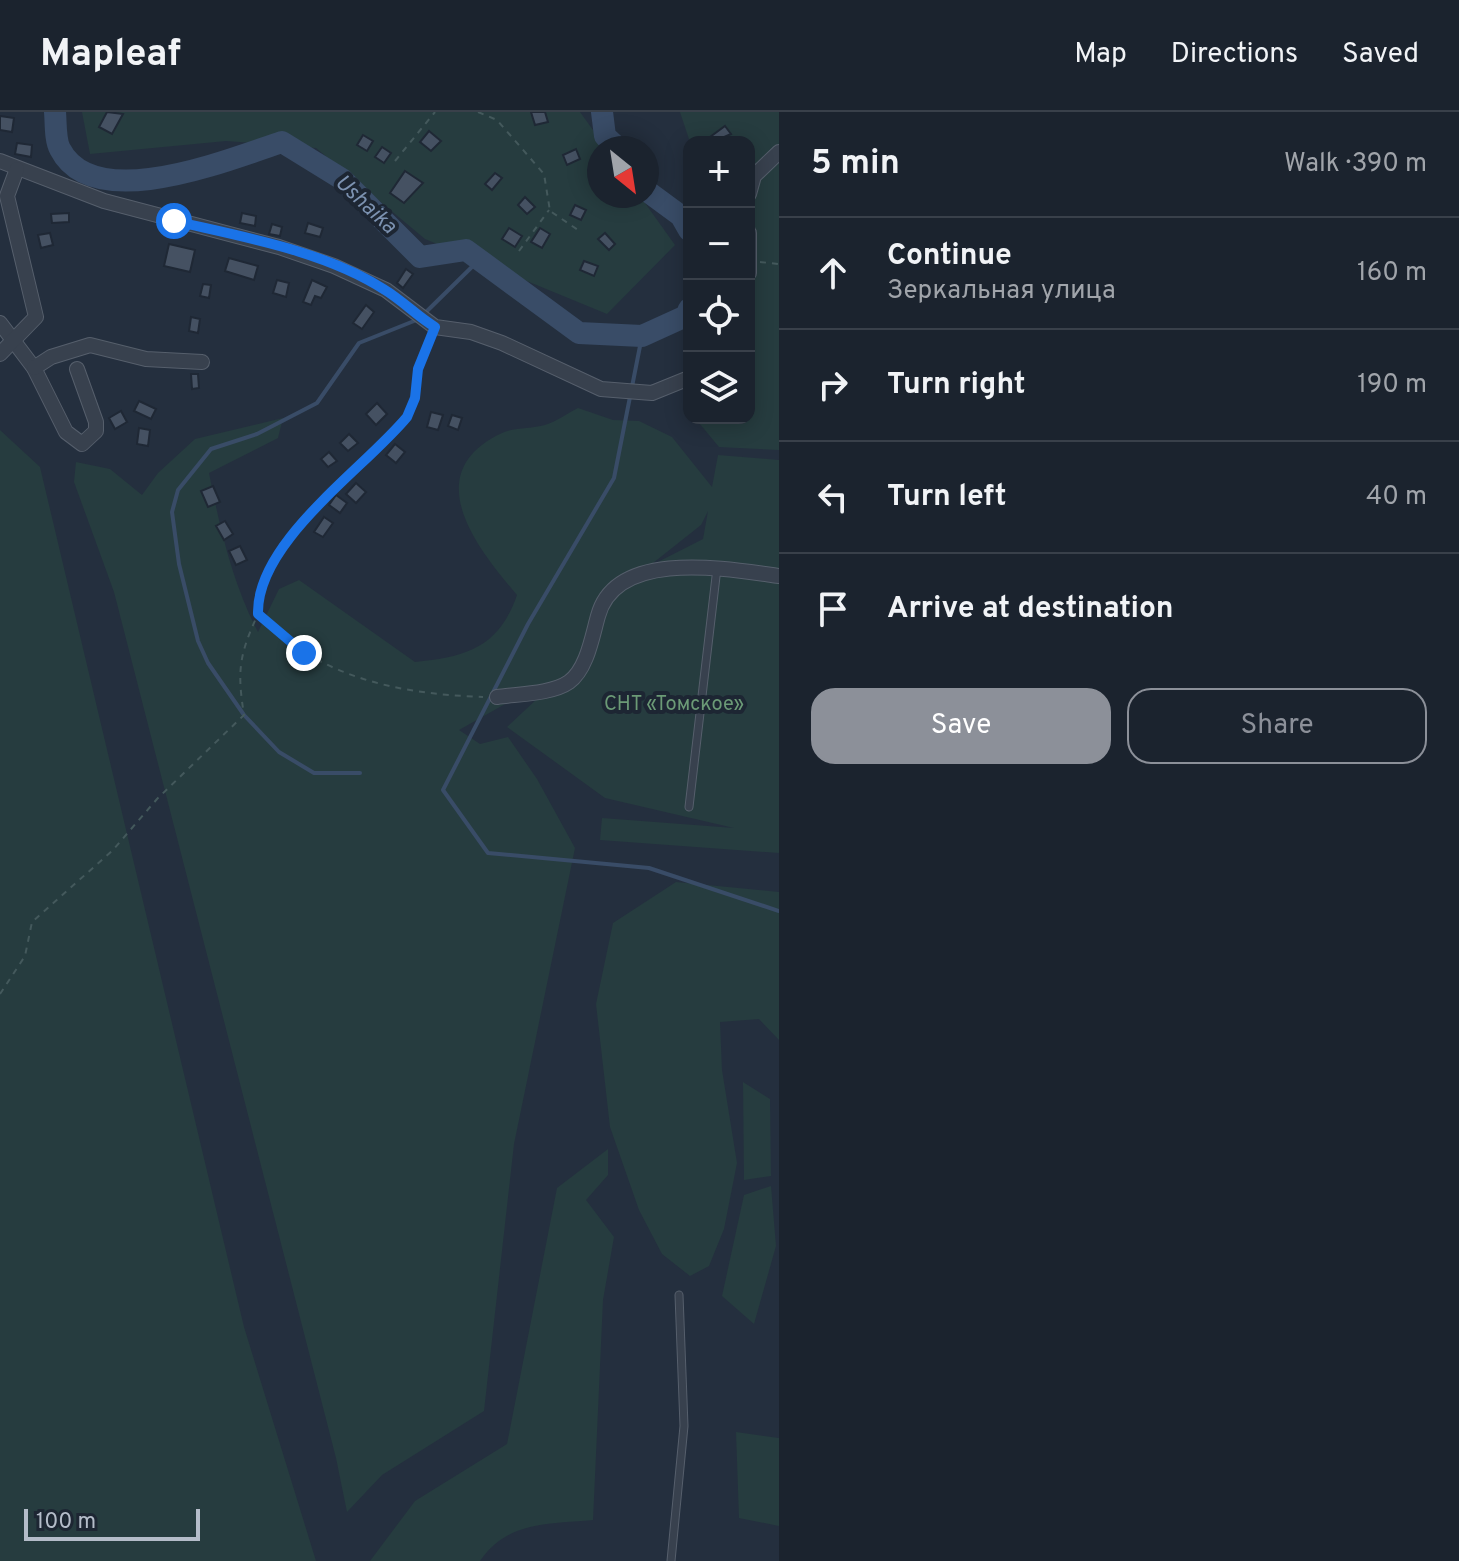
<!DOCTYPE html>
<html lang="en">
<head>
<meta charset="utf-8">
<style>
	:root { --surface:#1b232e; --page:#282f3a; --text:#f1f3f6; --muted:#a0a4aa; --line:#39404a; --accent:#8c9099 }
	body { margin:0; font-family:Overpass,sans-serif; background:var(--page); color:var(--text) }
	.controls { position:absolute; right:24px; top:24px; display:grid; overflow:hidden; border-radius:16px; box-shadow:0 4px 20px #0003 }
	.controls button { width:72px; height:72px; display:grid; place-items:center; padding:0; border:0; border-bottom:2px solid var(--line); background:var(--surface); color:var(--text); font:40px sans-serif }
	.compass { position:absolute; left:587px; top:24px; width:72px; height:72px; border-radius:50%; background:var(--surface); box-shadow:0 4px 20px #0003; rotate:150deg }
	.scale { position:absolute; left:24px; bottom:20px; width:176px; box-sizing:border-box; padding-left:8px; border:4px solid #b4bcc9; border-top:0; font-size:22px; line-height:28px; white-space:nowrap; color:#b4bcc9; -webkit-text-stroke:6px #1d2633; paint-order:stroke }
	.stop { position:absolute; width:24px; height:24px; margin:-18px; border:6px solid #1a73e8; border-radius:50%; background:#fff }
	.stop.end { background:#1a73e8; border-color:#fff; box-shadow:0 2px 8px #0008 }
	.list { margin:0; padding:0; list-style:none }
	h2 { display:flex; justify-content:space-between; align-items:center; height:104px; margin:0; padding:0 32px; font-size:34px }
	h2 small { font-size:26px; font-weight:400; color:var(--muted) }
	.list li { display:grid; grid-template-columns:52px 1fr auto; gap:24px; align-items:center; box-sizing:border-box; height:112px; padding:0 32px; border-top:2px solid var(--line) }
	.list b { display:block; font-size:30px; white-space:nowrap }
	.list p { margin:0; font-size:26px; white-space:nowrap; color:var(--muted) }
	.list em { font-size:26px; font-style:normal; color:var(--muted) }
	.actions { display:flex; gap:16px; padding:24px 32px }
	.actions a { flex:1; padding:18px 0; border:2px solid var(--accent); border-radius:24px; text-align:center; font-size:28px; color:var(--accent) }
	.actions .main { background:var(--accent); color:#fff }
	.icon { flex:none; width:44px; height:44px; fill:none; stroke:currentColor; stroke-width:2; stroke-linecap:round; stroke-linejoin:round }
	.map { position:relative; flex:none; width:779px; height:1449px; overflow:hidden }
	header { display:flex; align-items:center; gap:48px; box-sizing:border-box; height:112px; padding:0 40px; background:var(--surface); border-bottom:2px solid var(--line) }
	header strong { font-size:38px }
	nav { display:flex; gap:44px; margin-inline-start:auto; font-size:28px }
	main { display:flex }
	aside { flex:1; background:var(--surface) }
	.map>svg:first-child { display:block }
</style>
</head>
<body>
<header>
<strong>Mapleaf</strong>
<nav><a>Map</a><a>Directions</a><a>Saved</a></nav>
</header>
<main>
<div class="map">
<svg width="779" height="1449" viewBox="0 0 779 1449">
	<rect width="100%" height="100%" fill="#242f3e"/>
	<!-- green -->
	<g fill="#263c3f" fill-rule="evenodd">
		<path d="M82 0H580L606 36H599V84H640L675 133 607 202 425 127 316 36 226 29 90 42Z"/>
		<path d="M680 0H779V338L719 335 695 306H749V30H690Z"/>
		<path d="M578 296 613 308 639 309 672 325 712 375 718 343 779 348V741L600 728 602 706 734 716 605 686 507 615 553 572 530 578 459 618 480 632 508 625 537 667 575 736 514 1032 484 1299 382 1363 347 1400 336 1346 114 480 74 370 76 350 110 357 142 383 158 361 195 327 283 306 278 326 209 361C220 416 232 470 258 520L279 477 299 468 415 550C467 545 499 535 517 483 477 436 417 361 502 321 515 315 532 317 545 313 556 310 568 301 578 296ZM708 399 703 427 648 455 701 413Z"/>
		<path d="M0 318 40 355 244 1215 316 1449H0Z"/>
		<path d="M676 770 779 780V928L759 907 720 910 722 958 737 1051 724 1117 709 1154 690 1164 662 1142 639 1098 610 1015 596 892 613 811Z"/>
		<path d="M743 970 770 987 771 1064 744 1068Z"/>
		<path d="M608 1037V1063L586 1088 614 1125 603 1188 593 1408C549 1412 507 1409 480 1449H370L415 1389 507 1332 557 1076Z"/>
		<path d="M771 1074 776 1134 754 1212 722 1184 744 1083Z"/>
		<path d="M736 1320 779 1326V1414L739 1406Z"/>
	</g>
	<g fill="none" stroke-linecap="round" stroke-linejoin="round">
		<!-- stream -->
		<g stroke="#394c67" stroke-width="4">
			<path d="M425 201 479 148"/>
			<path d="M642 224 614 366 528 512 443 678 488 741 649 756 779 799"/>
			<path d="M360 661H314L279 640 244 603 208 551 198 529 179 452 172 400 178 378 211 337 257 322 317 291 359 231 419 207"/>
		</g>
		<!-- river -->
		<g stroke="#394c67" stroke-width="22">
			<path d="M55 0C56 11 55 28 60 37 94 104 232 46 282 30L342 67 420 145 466 138 579 221 642 224 686 204 689 197"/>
			<path d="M602 0 605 24 618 36"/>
			<path d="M647 79 681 104 689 118"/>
		</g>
	</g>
	<!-- building -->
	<g fill="#455162" stroke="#1f2835" stroke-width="2">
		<path d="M107 0 123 2 112 22 99 15Z"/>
		<path d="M531 0H545L548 10 535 13Z"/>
		<path d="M0 4 14 6 12 20 0 18Z"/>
		<path d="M725 14 731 22 713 30 710 25Z"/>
		<path d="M429 19 441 29 431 39 420 30Z"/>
		<path d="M363 23 373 29 367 39 357 33Z"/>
		<path d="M17 31 32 33 31 45 15 42Z"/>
		<path d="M382 35 391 41 384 51 375 45Z"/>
		<path d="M576 37 580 47 567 53 563 43Z"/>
		<path d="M405 59 423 71 404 91 390 81Z"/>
		<path d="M495 61 502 66 492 78 485 72Z"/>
		<path d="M525 85 535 95 527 102 518 93Z"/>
		<path d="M575 93 586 98 581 108 570 103Z"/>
		<path d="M69 101V110L52 111 51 102Z"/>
		<path d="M242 101 256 104 255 114 240 111Z"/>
		<path d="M308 111 323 116 320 125 305 121Z"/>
		<path d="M272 112 282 115 280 124 269 122Z"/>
		<path d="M509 116 522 124 515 135 502 127Z"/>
		<path d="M540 116 550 122 542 136 531 130Z"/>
		<path d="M50 121 53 133 41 136 38 123Z"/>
		<path d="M605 121 615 132 609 138 598 127Z"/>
		<path d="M169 132 195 138 190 160 164 154Z"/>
		<path d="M229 146 258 154 254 168 225 159Z"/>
		<path d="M584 149 598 154 594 164 580 158Z"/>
		<path d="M406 157 413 162 403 176 397 171Z"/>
		<path d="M277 168 289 171 286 185 273 181Z"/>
		<path d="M312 168 327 175 321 186 315 184 311 193 303 190Z"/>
		<path d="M203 172 211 173 209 186 200 184Z"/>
		<path d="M366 193 374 200 362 217 353 211Z"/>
		<path d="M191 205 200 207 198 221 189 219Z"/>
		<path d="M191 262H198L199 276 192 277Z"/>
		<path d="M139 289 156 297 151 307 134 299Z"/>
		<path d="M377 291 387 302 376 313 366 302Z"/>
		<path d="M121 299 127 310 115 317 109 306Z"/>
		<path d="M431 300 443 303 438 318 427 315Z"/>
		<path d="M452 303 462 306 458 318 448 314Z"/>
		<path d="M139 316 150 318 148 334 137 332Z"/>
		<path d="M349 322 358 331 348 339 340 331Z"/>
		<path d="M395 332 405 340 396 351 386 343Z"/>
		<path d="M329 340 337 349 328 355 321 347Z"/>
		<path d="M356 371 366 380 356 391 346 382Z"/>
		<path d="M213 374 220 390 208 395 201 379Z"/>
		<path d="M336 383 347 391 340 401 329 393Z"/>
		<path d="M324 405 333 411 323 425 314 420Z"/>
		<path d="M225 409 233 422 224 428 216 414Z"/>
		<path d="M240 434 247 448 236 453 229 439Z"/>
	</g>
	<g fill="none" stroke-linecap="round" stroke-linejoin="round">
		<!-- service casing -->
		<g stroke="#565f6c" stroke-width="9">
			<g id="service">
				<path d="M689 695 717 456"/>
				<path d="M671 1449 684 1314 679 1183"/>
			</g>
		</g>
		<!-- minor casing -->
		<g stroke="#565f6c" stroke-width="16">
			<g id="minor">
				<path d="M0 49 104 89 279 135 334 154 386 178 435 215 471 220 502 231 601 277 652 281 689 266"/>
				<path d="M749 82 754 64 779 40"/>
				<path d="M749 121V161"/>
				<path d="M0 211 34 256 66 320 82 332 96 319V310L77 257"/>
				<path d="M0 242 36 205 7 84 17 57"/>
				<path d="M34 256 51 245 90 233 146 247 202 250"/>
				<path d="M497 585C517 582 552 582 569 570 587 557 592 525 598 504 616 436 728 457 779 464"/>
			</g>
		</g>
		<!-- path -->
		<g stroke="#44595c" stroke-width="2" stroke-dasharray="6 6" stroke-linecap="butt">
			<path d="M478 0 497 8 544 62 550 99 581 120"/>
			<path d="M395 49 435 0"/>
			<path d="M519 139 549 98"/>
			<path d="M760 150 779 152"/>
			<path d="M430 228 418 257 415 286 407 305C364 357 256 430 258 502 318 566 399 582 483 585"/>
			<path d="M0 882 25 844 32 810 113 738 157 687 244 603C237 559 239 543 258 502"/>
		</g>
		<!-- service -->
		<use href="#service" stroke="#38414e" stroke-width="7"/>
		<!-- minor -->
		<use href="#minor" stroke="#38414e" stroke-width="14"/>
	</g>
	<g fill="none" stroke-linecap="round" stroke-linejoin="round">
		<!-- route -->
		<path stroke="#1a73e8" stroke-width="10" d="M174 109C243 125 325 139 385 178 403 189 417 204 435 215L418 257 415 286 407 305C364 357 256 430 258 502L304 541"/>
	</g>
	<g text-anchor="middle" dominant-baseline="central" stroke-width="8" stroke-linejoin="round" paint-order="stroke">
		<!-- park labels -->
		<g font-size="20" fill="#6b9a76" stroke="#1d2633">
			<text x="674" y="593">СНТ «Томское»</text>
		</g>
		<!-- water labels -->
		<g font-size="22" font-style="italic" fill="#7c92b1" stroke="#1d2633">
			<text transform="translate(365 93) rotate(43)">Ushaika</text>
		</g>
	</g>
</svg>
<div class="controls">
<button>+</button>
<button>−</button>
<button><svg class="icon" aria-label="locate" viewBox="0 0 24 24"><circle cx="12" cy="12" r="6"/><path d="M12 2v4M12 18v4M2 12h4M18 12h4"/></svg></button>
<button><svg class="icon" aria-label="layers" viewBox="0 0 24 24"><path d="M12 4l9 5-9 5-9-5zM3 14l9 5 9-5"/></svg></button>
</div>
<svg class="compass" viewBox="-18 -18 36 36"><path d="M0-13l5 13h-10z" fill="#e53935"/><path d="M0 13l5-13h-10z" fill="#a0a4aa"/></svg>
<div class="scale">100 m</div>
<div class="stop" style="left:174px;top:109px"></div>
<div class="stop end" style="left:304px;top:541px"></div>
</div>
<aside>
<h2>5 min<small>Walk · 390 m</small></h2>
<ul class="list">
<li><svg class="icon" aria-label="ahead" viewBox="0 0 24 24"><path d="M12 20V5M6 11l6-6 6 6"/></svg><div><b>Continue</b><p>Зеркальная улица</p></div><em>160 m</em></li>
<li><svg class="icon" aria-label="right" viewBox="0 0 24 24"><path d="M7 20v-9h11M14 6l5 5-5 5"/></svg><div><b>Turn right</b></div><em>190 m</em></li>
<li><svg class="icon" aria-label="left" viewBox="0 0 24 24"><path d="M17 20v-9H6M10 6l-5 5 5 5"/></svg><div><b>Turn left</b></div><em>40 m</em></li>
<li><svg class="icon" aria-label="arrive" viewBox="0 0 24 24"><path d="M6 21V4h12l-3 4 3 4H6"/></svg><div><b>Arrive at destination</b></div></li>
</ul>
<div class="actions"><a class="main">Save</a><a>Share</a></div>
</aside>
</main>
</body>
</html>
